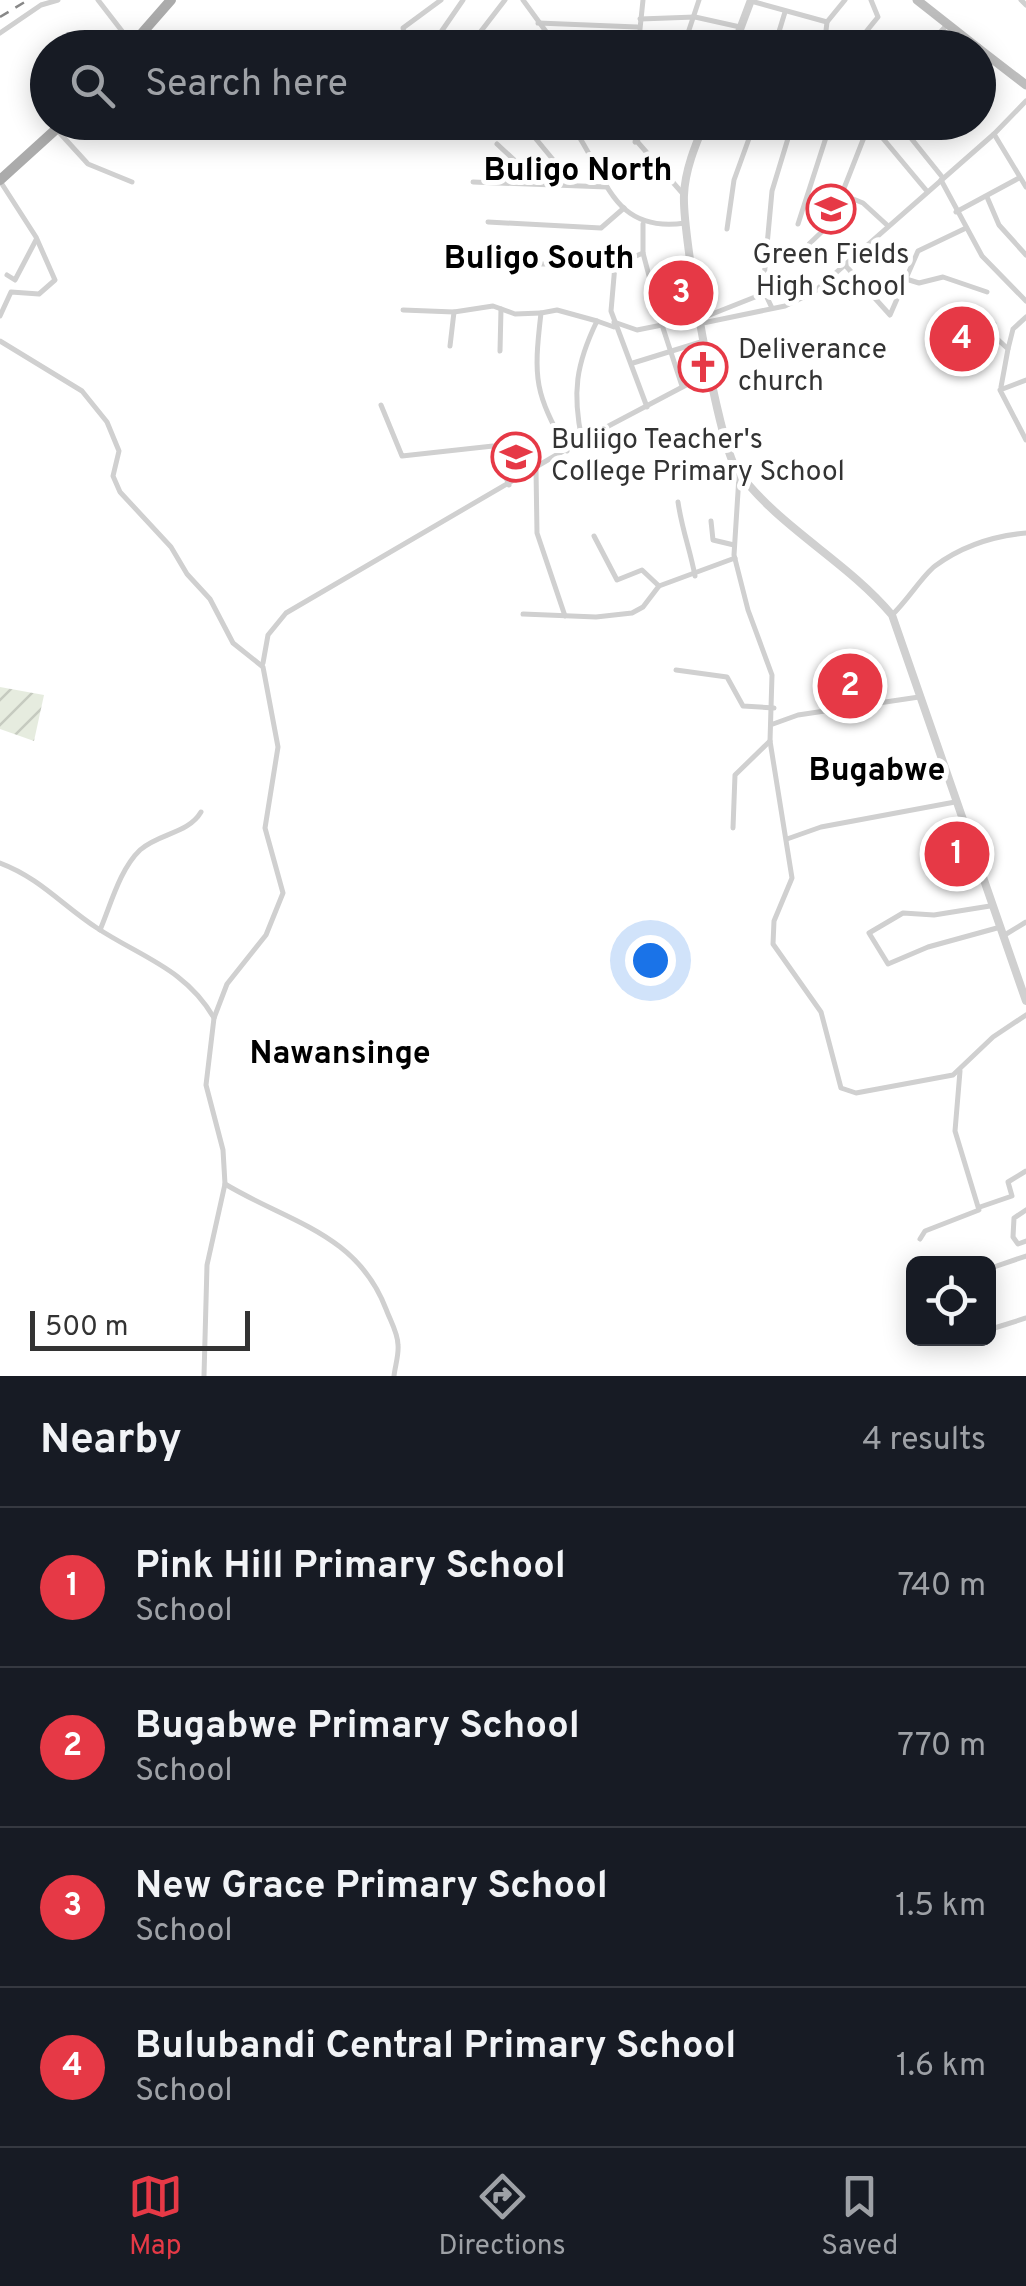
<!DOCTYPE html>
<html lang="en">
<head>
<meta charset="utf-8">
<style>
	:root { --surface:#171b24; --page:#242831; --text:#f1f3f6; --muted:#9ea1a6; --line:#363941; --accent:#e63946 }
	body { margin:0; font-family:Overpass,sans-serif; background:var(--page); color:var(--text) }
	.controls { position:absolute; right:30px; bottom:30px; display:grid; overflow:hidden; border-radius:15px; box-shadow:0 5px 25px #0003 }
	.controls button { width:90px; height:90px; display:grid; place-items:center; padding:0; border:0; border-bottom:2px solid var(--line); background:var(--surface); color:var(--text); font:50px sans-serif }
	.scale { position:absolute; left:30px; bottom:25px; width:220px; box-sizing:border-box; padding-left:10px; border:5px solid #333; border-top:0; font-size:28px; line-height:35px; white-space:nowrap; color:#333; -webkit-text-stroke:8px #fff; paint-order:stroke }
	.you { position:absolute; left:650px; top:960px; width:35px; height:35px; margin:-25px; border:8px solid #fff; border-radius:50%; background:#1a73e8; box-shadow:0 0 0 15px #1a73e833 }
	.badge { display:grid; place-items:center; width:65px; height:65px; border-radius:50%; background:var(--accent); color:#fff; font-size:32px; font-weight:700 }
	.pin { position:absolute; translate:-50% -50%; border:5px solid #fff; box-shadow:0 2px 10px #0006 }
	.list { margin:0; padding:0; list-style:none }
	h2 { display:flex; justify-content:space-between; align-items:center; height:130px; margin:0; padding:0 40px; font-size:42px }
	h2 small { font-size:32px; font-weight:400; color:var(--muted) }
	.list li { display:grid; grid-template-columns:65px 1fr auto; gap:30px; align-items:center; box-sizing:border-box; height:160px; padding:0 40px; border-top:2px solid var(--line) }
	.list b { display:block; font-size:38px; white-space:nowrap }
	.list p { margin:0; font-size:32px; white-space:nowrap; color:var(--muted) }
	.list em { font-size:32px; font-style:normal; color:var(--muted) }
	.icon { flex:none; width:55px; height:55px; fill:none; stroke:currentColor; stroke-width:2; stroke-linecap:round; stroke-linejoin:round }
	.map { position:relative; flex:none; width:1026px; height:1376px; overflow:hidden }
	.search { position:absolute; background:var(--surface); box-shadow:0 5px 25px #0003; left:30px; right:30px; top:30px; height:110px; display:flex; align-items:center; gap:25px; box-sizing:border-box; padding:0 35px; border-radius:55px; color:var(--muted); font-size:38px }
	.sheet { height:770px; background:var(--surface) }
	nav { display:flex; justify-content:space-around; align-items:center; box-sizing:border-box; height:140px; border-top:2px solid var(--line); background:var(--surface); font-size:28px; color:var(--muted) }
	nav a { display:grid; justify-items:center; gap:5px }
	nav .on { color:var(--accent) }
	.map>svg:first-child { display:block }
</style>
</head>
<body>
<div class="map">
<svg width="1026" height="1376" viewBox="0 0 1026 1376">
	<defs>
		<pattern id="garden-furrows" width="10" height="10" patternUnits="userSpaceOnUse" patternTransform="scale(2.5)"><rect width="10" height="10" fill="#e6ecdf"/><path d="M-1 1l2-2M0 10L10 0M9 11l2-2" fill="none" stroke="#c6cbc0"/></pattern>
	</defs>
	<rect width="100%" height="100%" fill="#fff"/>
	<!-- garden -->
	<path fill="url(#garden-furrows)" d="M0 687 44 695 34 741 0 729Z"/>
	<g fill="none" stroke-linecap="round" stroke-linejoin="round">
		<!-- minor -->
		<g stroke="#d0d0d0" stroke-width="5">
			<path d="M98 0 132 44"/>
			<path d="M523 0 558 48"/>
			<path d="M1021 0 1026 5"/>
			<path d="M751 1 827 22"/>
			<path d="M640 19 695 17 740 27"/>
			<path d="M538 23 637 27"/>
			<path d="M0 33 41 5 58 0"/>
			<path d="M775 42 795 48"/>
			<path d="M422 48 405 37 403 28 441 0"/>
			<path d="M430 48 463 0"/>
			<path d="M468 48 505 0"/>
			<path d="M638 48 643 0"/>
			<path d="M683 48 699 0"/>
			<path d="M774 48 785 12"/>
			<path d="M824 48 827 22 845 0"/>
			<path d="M861 48 865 33 878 17 871 0"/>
			<path d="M925 48 947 25"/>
			<path d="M522 122 555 162 564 184"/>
			<path d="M569 122C607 171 608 234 685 223"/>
			<path d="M620 122 684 195"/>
			<path d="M898 122 943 178"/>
			<path d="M870 123 926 190"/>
			<path d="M57 130 88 164 132 182"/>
			<path d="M994 134 1026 187"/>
			<path d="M635 142 655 122"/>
			<path d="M497 144 538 182"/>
			<path d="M941 180 982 256 1026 301"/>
			<path d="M0 181 36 237 55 280 39 294 11 292 0 316"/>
			<path d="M473 182 607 187"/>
			<path d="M841 194 863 203 887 225"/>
			<path d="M987 197 999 225 1026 255"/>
			<path d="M956 212 1019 178"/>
			<path d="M488 222 601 228 624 208"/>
			<path d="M643 224V253L615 265 611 311 647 407"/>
			<path d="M798 224 831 122"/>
			<path d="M727 229 734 180 755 122"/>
			<path d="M809 244 830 224 870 122"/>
			<path d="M643 253 662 325"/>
			<path d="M483 263 615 265"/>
			<path d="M845 265 890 315 918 251 964 229"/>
			<path d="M7 275 15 280 36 240"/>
			<path d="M906 279 919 283 943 277 987 292"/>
			<path d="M763 289 772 308"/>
			<path d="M403 310 454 312 493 306 515 314 541 313"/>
			<path d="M702 318 755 297 763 289 772 191 793 122"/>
			<path d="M614 322 637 330 662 325 682 386"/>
			<path d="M703 323 785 306 814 292 994 134 1026 101"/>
			<path d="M994 324 993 335 1008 349 1001 387"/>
			<path d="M0 341 82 391 107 422 119 451 113 476 120 492 171 547 187 574 210 599 233 643 263 667 278 747 265 828 283 893 266 935 227 984 214 1018"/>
			<path d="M450 346 454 312"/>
			<path d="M1008 349 1013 329 1026 317"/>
			<path d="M500 351 501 309"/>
			<path d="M633 363 704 341"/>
			<path d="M1026 380 1000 390 1026 440"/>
			<path d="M381 405 402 456 493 446 509 485"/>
			<path d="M521 439 536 469 537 533 565 616"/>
			<path d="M582 440C572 393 576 364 597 321L614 327"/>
			<path d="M567 451C535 392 533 381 541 313L557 310 597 321"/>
			<path d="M739 476 734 555 748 610 772 675 770 741 792 878 774 921 773 944 821 1012 841 1088 856 1093 953 1075 993 1037 1026 1015"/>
			<path d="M678 502C682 530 690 549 695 576"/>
			<path d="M711 521 713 540 734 545"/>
			<path d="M594 536 617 580 642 570 659 586"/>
			<path d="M523 614 596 617 632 613 643 607 659 586 735 558"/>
			<path d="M892 615C907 601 923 575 935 566 962 546 993 536 1026 533"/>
			<path d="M263 663 268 635 286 613 582 440 709 373"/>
			<path d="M676 670 727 677 743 706 774 708"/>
			<path d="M773 724 798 715 919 697"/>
			<path d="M733 828 735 775 770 741"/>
			<path d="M787 839 821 827 955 802"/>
			<path d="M0 863C40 878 63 906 97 928 141 957 186 969 214 1018L206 1085 223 1150 225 1184 207 1265 204 1376"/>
			<path d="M990 906 934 915 903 913 869 933 888 964 928 947 997 928"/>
			<path d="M100 930C111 904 120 869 140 850 159 833 188 834 201 812"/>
			<path d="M1003 936 1026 922"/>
			<path d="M225 1184C288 1222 357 1233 386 1309 390 1320 398 1333 398 1345 399 1355 395 1366 394 1376"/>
			<path d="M980 1207 1012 1196 1008 1182 1026 1171"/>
			<path d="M1026 1210 1014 1218 1013 1237 1018 1244 1026 1241"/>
			<path d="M920 1239 925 1231 979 1210 955 1131 960 1071"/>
			<path d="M988 1269 1026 1256"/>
			<path d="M988 1330 1026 1318"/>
		</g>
		<!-- tertiary -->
		<g stroke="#d0d0d0" stroke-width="8">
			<path d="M733 48 751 0"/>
			<path d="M705 122C695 146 685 170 684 195 682 234 718 443 737 470 778 527 847 561 892 615L1026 1001"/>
		</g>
		<!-- secondary -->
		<g stroke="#bdbdbd" stroke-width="9">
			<path d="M917 0 978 48"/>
			<path d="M978 48 1026 85"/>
		</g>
		<!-- primary -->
		<g stroke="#ababab" stroke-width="10">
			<path d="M129 48 171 0"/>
			<path d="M0 180 64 122"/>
		</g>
		<!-- rail -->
		<path stroke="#888" stroke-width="2.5" stroke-dasharray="10 8" stroke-linecap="butt" d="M0 17 28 0"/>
	</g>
	<!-- icons -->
	<defs>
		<g id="school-ring" transform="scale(2.5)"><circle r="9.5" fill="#fff" stroke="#e63946" stroke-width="1.5"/><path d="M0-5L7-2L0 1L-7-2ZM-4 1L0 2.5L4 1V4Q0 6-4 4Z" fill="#e63946"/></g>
		<g id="church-ring" transform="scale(2.5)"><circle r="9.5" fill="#fff" stroke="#e63946" stroke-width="1.5"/><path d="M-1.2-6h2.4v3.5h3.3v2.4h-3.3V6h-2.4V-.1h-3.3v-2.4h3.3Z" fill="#e63946"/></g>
	</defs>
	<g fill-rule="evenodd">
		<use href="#school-ring" x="831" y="209"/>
		<use href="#church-ring" x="703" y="367"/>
		<use href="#school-ring" x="516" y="457"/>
	</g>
	<g text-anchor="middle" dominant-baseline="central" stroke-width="10" stroke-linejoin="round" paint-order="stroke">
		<!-- poi labels -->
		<g font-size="28" fill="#333" stroke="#fff" text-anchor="start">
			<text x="831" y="256" text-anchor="middle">Green Fields<tspan x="831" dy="32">High School</tspan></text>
			<text x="738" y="351">Deliverance<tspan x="738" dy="32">church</tspan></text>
			<text x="551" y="441">Buliigo Teacher's<tspan x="551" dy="32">College Primary School</tspan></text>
		</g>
		<!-- quarter labels -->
		<g font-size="32" font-weight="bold" fill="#000" stroke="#fff">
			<text x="578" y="172">Buligo North</text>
			<text x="539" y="260">Buligo South</text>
			<text x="877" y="772">Bugabwe</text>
			<text x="340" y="1055">Nawansinge</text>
		</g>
	</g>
</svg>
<div class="controls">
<button><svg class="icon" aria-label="locate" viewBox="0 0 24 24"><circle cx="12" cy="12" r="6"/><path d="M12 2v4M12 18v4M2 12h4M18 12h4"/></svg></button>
</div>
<div class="scale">500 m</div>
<div class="you"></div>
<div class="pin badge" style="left:957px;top:854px">1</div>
<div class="pin badge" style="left:850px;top:686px">2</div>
<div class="pin badge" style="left:681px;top:293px">3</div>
<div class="pin badge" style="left:962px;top:339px">4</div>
<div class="search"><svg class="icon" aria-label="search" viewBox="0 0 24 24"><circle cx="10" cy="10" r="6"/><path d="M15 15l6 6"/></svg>Search here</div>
</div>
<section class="sheet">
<h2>Nearby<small>4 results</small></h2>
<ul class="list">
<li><span class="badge">1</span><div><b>Pink Hill Primary School</b><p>School</p></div><em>740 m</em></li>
<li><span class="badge">2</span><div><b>Bugabwe Primary School</b><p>School</p></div><em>770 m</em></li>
<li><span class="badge">3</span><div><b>New Grace Primary School</b><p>School</p></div><em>1.5 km</em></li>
<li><span class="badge">4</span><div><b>Bulubandi Central Primary School</b><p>School</p></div><em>1.6 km</em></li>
</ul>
</section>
<nav>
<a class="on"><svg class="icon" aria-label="map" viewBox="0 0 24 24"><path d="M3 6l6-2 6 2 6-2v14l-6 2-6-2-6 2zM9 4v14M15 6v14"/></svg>Map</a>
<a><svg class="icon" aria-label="directions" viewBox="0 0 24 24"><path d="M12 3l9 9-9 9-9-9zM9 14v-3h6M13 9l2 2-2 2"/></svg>Directions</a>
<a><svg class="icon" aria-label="saved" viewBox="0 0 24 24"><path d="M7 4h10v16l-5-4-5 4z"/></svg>Saved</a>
</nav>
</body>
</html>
